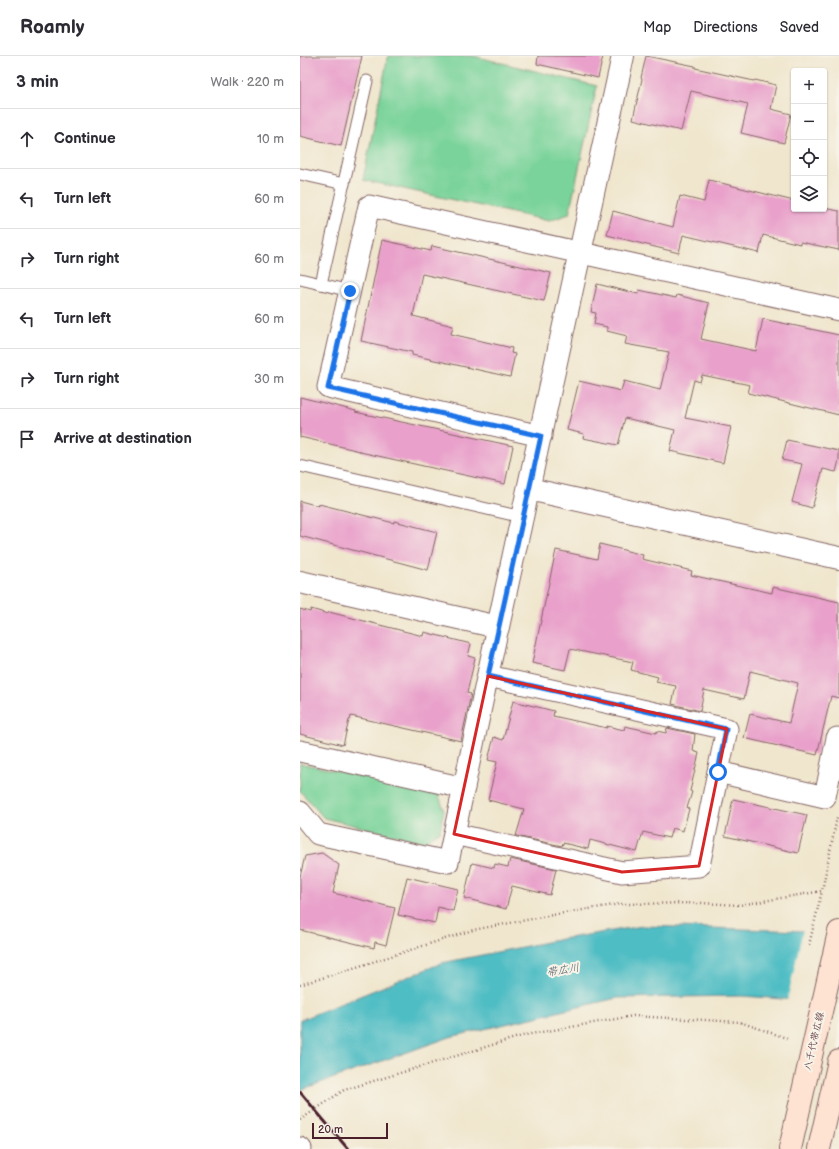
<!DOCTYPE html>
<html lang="en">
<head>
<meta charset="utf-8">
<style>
	:root { --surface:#fff; --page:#f2f2f3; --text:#2b2b33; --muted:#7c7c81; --line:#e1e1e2 }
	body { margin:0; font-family:"Balsamiq Sans","Klee One",sans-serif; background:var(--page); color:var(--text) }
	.controls { position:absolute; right:12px; top:12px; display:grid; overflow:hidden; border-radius:4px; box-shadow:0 1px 3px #0004 }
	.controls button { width:36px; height:36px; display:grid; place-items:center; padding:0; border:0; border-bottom:1px solid var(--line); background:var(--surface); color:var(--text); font:20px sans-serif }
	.scale { position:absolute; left:12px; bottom:10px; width:76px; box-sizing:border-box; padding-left:4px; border:2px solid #4a1f2b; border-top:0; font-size:11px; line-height:14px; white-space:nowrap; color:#4a1f2b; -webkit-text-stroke:3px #f7f3e8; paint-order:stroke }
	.stop { position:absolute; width:12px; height:12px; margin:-9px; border:3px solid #1a73e8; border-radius:50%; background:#fff }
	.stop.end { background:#1a73e8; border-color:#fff; box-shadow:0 1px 4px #0008 }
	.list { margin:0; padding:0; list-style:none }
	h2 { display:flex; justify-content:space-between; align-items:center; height:52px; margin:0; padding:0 16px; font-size:17px }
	h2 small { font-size:13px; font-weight:400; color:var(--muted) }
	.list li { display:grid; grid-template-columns:26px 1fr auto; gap:12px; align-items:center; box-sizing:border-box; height:60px; padding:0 16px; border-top:1px solid var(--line) }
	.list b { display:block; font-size:15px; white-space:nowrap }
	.list em { font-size:13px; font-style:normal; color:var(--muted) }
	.icon { flex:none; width:22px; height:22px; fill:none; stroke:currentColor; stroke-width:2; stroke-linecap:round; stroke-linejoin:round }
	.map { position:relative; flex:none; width:539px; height:1093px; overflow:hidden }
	header { display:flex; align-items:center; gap:24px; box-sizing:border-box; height:56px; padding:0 20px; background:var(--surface); border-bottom:1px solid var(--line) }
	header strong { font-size:19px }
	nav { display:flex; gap:22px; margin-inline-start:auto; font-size:14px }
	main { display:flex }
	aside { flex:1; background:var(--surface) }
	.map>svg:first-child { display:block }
</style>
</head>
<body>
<header>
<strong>Roamly</strong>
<nav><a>Map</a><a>Directions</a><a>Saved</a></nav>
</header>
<main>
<aside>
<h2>3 min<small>Walk · 220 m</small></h2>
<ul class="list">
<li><svg class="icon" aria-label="ahead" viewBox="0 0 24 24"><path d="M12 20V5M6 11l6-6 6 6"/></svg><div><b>Continue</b></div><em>10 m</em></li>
<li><svg class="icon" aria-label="left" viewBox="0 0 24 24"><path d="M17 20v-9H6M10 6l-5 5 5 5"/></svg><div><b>Turn left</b></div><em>60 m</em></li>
<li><svg class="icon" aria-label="right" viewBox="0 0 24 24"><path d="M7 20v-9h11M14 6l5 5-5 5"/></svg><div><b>Turn right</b></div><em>60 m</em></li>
<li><svg class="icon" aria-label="left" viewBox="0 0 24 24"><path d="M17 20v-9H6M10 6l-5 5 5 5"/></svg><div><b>Turn left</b></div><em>60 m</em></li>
<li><svg class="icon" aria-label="right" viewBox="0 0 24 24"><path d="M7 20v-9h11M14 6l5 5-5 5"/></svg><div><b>Turn right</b></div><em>30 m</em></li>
<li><svg class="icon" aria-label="arrive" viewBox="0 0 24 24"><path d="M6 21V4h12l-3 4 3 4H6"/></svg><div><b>Arrive at destination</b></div></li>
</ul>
</aside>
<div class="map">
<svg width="539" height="1093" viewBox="0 0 539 1093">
	<rect width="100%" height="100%" fill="#f7f3e8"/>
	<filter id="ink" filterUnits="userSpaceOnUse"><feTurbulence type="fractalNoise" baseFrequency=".025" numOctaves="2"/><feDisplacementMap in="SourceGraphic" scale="8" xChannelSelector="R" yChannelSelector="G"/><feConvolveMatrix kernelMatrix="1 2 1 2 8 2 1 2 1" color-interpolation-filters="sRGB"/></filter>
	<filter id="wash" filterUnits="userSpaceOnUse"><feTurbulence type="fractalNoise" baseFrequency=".012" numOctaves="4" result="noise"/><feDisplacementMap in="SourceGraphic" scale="16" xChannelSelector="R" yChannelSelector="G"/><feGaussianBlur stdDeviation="0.9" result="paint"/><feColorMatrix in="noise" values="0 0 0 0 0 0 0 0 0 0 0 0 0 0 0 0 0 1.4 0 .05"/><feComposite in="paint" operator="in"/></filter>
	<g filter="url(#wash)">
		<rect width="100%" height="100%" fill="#f0e6cd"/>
		<!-- park -->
		<g fill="#79d39a" stroke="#627962">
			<path d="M88 0H173L297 30 269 158 249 165 63 124Z"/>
			<path d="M0 707 138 737 144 754 140 775 123 786 24 762 0 735Z"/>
		</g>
		<!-- water -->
		<path fill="#4fbdc4" stroke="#4c6e78" d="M343 870 539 876V947L442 940 317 942 150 981 0 1034V964L142 907 262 883Z"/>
		<!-- pier -->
		<path fill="#f0e6cd" d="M503 873 539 874V949L487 945Z"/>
		<g id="blocks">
			<!-- building -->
			<g fill="#e9a1cb">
				<path d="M0 0H62L41 90 0 80Z"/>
				<path d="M238 0H303L298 22 237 8Z"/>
				<path d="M346 0 395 10V12L454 25 455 24 476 29 471 53 491 58 484 87 441 77 448 48 391 35 381 75 333 63 342 23 341 22Z"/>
				<path d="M409 124 494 145V153H524V152L539 155V194L500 186V188L463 179 459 197 383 179 379 197 307 179 313 155 373 171 380 140 404 146Z"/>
				<path d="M82 184 131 195 132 190 251 217 244 245 122 218 113 260 153 270 151 278 212 292 211 297 215 298 210 321 112 299V296L61 285Z"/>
				<path d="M297 228 338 238 339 234 376 242 377 239 409 247 401 283 456 295 463 263 539 279V359L448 337 450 329 402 319 400 326 394 324 385 362 431 371 423 407 370 395 375 374 325 362 318 389 283 382 284 378 267 374 279 325 321 335 324 325 360 334 369 296 325 288 327 280 307 275V271L294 268 296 257 291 256Z"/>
				<path d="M0 341 56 355 55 356 213 390 205 428 60 396V395L0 381Z"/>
				<path d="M487 384 539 395V404L536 416 523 413 512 452 492 446 502 408 482 404Z"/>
				<path d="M0 445 19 450V448L94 467V465L137 476 128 514 0 480Z"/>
				<path d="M300 488 343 499 342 503 392 515 391 519 472 537 473 531 539 546V642L531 640 517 699 444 682 450 658 489 667 498 627 450 615 444 643 404 634 400 655 372 648 376 630 356 626 358 621 331 614 333 606 270 593 265 614 232 607 256 494 297 503Z"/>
				<path d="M0 553 10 556 11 553 28 558 29 556 123 580 124 576 171 588 168 600 175 602 167 637 171 638 161 685 51 660 50 664H49L43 689 0 678Z"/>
				<path d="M213 645 254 655 253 660 307 672V670L324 674 325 670 356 677 357 675 366 677 367 672 395 678 393 695 399 697 390 735 392 736 387 752 389 753 383 775 372 772 369 782 343 776 337 796 290 784 288 793 263 787 262 790 216 780 224 753 188 744 197 706 188 704 194 681 203 684Z"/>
				<path d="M433 743 507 759 498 797 425 780Z"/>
				<path d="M22 797 39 809 33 837 95 852 86 889 75 886 74 892 0 874V821L5 800Z"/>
				<path d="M210 803 256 813 250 839 212 830 206 853 164 842 172 807 194 812 195 808 208 811Z"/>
				<path d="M107 821 158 833 153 855 138 851 135 867 98 859Z"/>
			</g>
		</g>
	</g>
	<g filter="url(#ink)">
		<use href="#blocks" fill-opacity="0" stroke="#846564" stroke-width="1"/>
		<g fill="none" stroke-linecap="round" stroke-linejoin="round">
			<!-- service casing -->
			<g stroke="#846564" stroke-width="13">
				<g id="service">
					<path d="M0 118 44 128"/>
					<path d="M0 223 21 228"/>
					<path d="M50 235 21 228 67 25"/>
					<path d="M0 410 222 461"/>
				</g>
			</g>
			<!-- minor casing -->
			<g stroke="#846564" stroke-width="23">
				<g id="minor">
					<path d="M241 380 28 331 69 150 539 254"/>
					<path d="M188 620 427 673 418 716 525 741 537 682 539 683"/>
					<path d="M0 695 164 732"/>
					<path d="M0 756 18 778 148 806 198 571"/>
					<path d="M154 778 322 816 399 810 418 716"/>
					<path d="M0 1092 1 1093"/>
				</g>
			</g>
			<!-- tertiary casing -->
			<g stroke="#846564" stroke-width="24">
				<g id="tertiary">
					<path d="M229 433 539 502"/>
					<path d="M0 526 198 571 323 0"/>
				</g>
			</g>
			<!-- secondary casing -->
			<g stroke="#846564" stroke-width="24">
				<g id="secondary">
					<path d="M490 1093 539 876"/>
					<path d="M519 1093 539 1005"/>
				</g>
			</g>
			<!-- path -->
			<g stroke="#846564" stroke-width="2.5" stroke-dasharray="1 3" stroke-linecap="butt">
				<path d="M509 889 522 835"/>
				<path d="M0 929 173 874 258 858 320 848 402 847 440 849 522 835 537 761"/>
				<path d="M0 1064 44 1034 225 979 333 960 440 966 489 983"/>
			</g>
			<!-- service -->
			<use href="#service" stroke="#fff" stroke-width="11"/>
			<!-- minor -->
			<use href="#minor" stroke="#fff" stroke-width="21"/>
			<!-- tertiary -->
			<use href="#tertiary" stroke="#fff" stroke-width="22"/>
			<!-- secondary -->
			<use href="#secondary" stroke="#fee3d2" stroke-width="22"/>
			<!-- rail -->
			<path stroke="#4a1f2b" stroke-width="3" d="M0 1036 48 1093"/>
		</g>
	</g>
	<g fill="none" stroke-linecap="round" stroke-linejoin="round" filter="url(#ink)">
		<!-- route -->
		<path stroke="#1a73e8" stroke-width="5" d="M50 235 28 332 241 380 188 620 426 673 418 716"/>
	</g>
	<!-- marked area -->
	<path fill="none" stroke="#d62828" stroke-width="3" stroke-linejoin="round" d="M188 620 427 673 399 810 322 816 154 778Z"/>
	<g text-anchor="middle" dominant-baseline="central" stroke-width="4" stroke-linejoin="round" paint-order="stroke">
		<!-- street labels -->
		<g font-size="10" fill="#4a1f2b" stroke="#f7f3e8">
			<text transform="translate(514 985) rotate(-77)">八千代帯広線</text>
		</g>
		<!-- water labels -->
		<g font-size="11" font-style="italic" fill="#4c5661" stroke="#f7f3e8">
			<text transform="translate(263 914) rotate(-9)">帯広川</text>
		</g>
	</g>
</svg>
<div class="controls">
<button>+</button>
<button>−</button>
<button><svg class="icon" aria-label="locate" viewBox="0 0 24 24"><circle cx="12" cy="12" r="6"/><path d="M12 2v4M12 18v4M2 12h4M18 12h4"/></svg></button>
<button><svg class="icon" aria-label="layers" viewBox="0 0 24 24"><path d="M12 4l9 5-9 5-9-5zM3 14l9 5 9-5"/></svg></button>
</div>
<div class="scale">20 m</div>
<div class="stop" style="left:418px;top:716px"></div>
<div class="stop end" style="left:50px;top:235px"></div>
</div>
</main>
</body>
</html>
